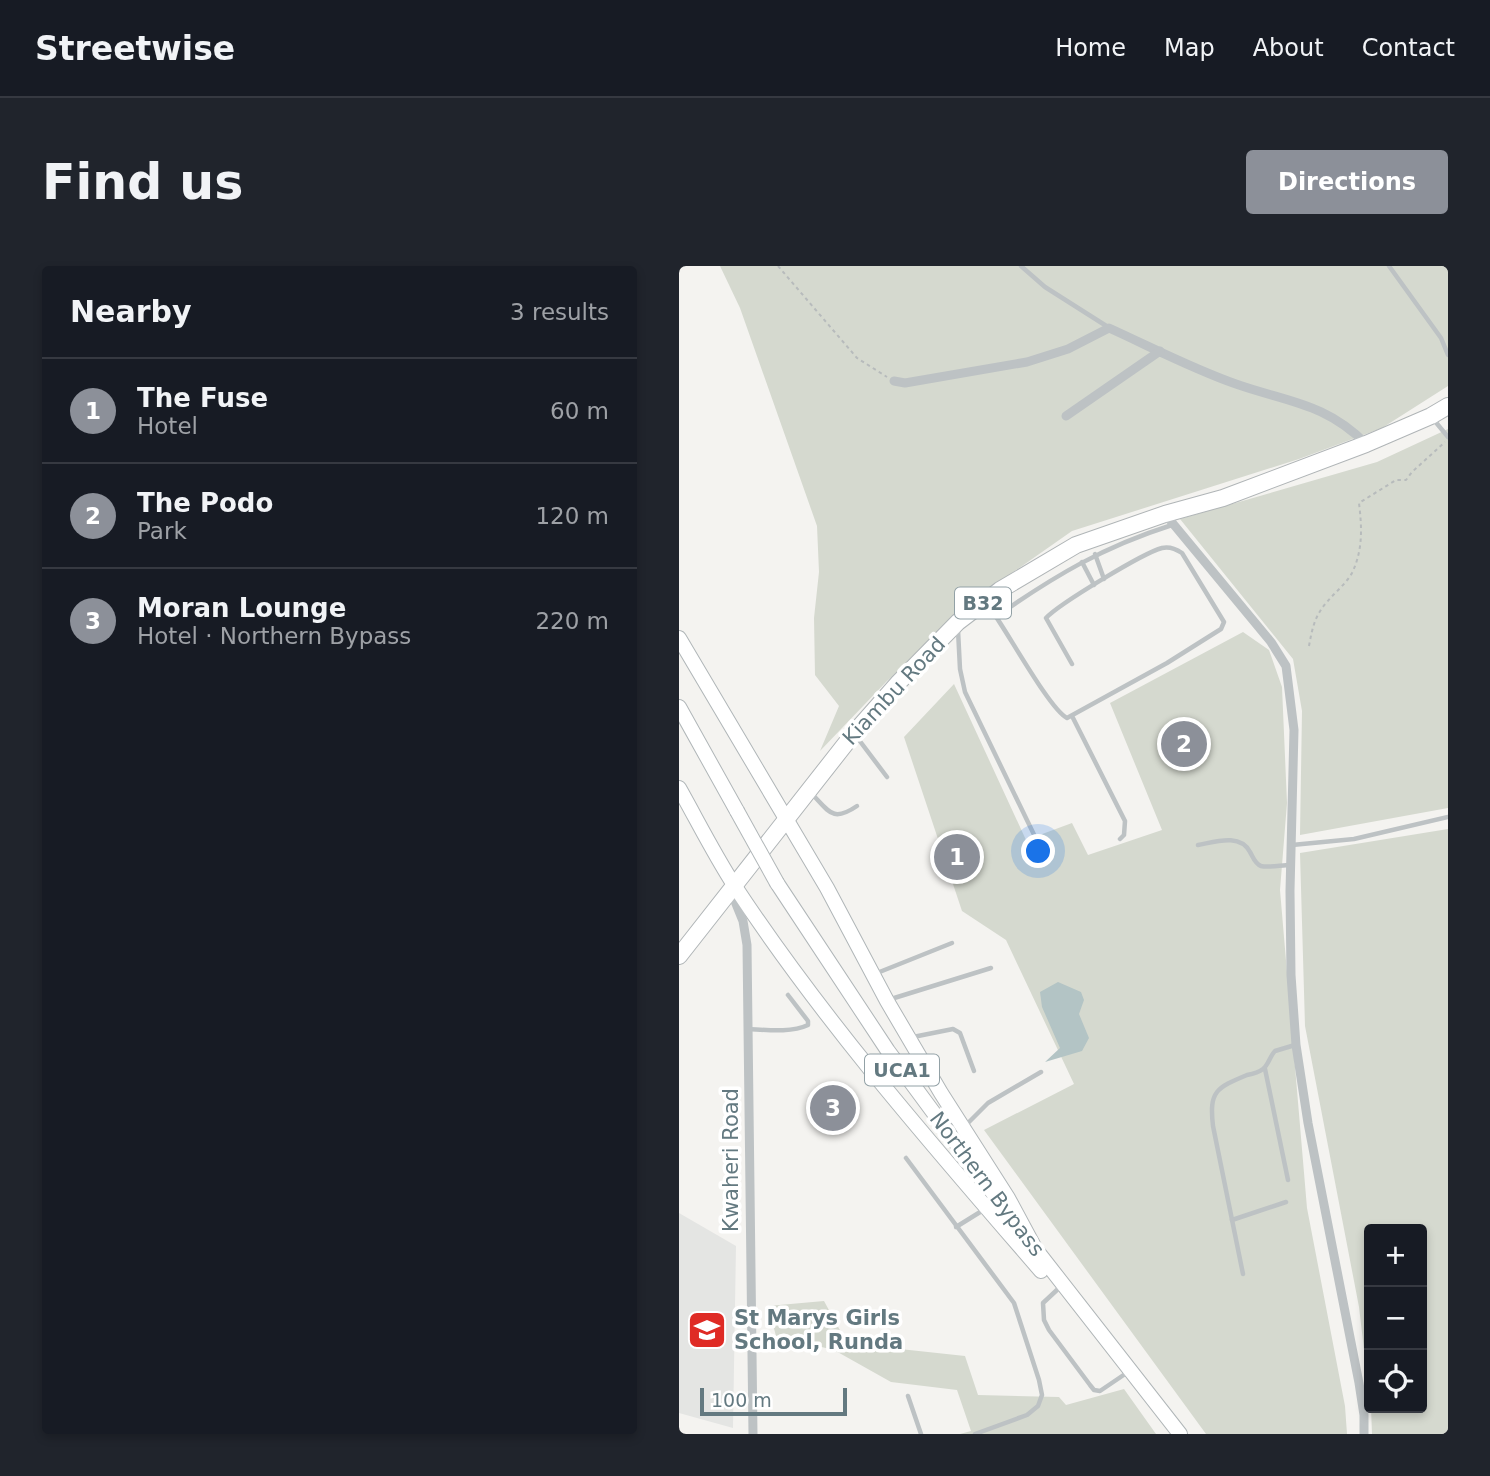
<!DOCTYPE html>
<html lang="en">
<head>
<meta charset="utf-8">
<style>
	:root { --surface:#171b24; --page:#20242c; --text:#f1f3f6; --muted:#9ea1a6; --line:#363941; --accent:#8c9099 }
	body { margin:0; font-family:"DejaVu Sans",sans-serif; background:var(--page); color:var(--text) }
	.controls { position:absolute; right:21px; bottom:21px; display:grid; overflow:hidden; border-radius:7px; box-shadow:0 4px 10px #0003 }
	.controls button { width:63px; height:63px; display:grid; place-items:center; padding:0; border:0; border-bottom:2px solid var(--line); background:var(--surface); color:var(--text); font:35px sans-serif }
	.scale { position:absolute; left:21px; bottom:18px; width:147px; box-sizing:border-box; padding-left:7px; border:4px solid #637980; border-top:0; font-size:19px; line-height:24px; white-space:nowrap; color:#637980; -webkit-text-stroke:5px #fff; paint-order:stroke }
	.you { position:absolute; left:360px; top:586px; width:24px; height:24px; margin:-18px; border:5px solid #fff; border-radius:50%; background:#1a73e8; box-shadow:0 0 0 10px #1a73e833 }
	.badge { display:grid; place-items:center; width:46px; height:46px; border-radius:50%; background:var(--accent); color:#fff; font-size:23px; font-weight:700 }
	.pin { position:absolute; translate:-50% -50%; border:4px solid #fff; box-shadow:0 2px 7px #0006 }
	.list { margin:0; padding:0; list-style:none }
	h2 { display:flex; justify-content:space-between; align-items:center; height:91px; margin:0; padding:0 28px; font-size:30px }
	h2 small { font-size:23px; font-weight:400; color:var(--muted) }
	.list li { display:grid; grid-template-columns:46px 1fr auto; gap:21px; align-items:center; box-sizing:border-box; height:105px; padding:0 28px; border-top:2px solid var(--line) }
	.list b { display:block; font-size:26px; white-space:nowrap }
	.list p { margin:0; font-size:23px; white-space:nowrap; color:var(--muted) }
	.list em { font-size:23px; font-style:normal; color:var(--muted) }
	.icon { flex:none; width:38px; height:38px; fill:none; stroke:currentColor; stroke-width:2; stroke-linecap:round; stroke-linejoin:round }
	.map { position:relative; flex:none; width:769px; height:1168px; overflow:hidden; border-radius:7px }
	header { display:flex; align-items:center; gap:42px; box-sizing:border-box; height:98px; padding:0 35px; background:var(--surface); border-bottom:2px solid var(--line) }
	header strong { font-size:33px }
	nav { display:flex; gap:38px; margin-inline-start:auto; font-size:24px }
	.intro { display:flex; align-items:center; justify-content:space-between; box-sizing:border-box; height:168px; padding:0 42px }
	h1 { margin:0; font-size:49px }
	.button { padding:18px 32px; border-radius:7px; background:var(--accent); color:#fff; font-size:24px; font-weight:700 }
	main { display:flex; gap:42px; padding:0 42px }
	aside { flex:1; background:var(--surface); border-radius:7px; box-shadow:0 4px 10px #0003 }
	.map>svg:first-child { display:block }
</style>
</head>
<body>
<header>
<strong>Streetwise</strong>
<nav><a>Home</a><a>Map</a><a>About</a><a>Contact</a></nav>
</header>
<div class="intro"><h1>Find us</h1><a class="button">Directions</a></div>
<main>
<aside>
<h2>Nearby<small>3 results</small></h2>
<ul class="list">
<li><span class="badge">1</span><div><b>The Fuse</b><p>Hotel</p></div><em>60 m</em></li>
<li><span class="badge">2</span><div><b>The Podo</b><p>Park</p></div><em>120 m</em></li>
<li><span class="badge">3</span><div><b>Moran Lounge</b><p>Hotel · Northern Bypass</p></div><em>220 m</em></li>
</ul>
</aside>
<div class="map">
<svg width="769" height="1168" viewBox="0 0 769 1168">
	<rect width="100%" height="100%" fill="#f4f3f0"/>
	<!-- built -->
	<path fill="#e4e5e3" d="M0 947 57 980 54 1162 0 1147Z"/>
	<!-- green -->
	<g fill="#d5d9cf">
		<path d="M41 0H769V120L703 162 620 193 393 265 333 307 208 415 141 485 160 440 136 409 135 352 140 306 138 260 61 42Z"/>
		<path d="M769 163V542L621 569 623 445 614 393 501 253 698 196Z"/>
		<path d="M564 366 590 384 603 421 608 537 601 624 628 942 666 1140 668 1168H527L305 864 395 818 327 674 283 645 225 471 275 418 347 574 393 557 409 589 483 564 431 437Z"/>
		<path d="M769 563V1168H693L692 1142H743V963H690V1126L680 1041 626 760 621 587Z"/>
		<path d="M145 1035 163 1068 221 1083 286 1090 299 1129 380 1131 387 1139 445 1123 477 1168H281L292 1165 278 1124 212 1116 155 1084 97 1070 89 1040Z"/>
	</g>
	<!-- water -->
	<path fill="#b3c4c5" d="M379 716 402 726 405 734 400 748 410 772 403 785 366 796 381 782 363 741 361 726Z"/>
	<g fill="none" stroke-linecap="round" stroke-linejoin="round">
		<!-- primary casing -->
		<g stroke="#b0b6b8" stroke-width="16">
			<g id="primary">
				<path d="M0 372 148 622 208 735 262 827 329 932 357 984"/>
				<path d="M0 441 58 545"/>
				<path d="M0 522C18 554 35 588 55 619 145 756 255 881 362 1005"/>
				<path d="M98 617 209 785 328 946"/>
				<path d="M351 976 501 1168"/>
			</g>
		</g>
		<!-- trunk casing -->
		<g stroke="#b0b5b7" stroke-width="18">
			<path id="trunk" d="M0 690 175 467 220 416 279 356 321 324 397 279 486 248 544 232 687 178 752 150 769 140"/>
		</g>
		<!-- path -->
		<g stroke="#b7bbbc" stroke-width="2" stroke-dasharray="3.5 3.5" stroke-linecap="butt">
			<path d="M99 0 178 92 208 111"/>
			<path d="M630 380C633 363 636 349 648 336 656 326 667 318 673 307 684 284 683 262 680 237L717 214H727L733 206 766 176"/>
		</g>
		<!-- service -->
		<g stroke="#bdc2c4" stroke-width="4.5">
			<path d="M342 0 366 21 429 61"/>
			<path d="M710 0 762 72 769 89"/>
			<path d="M755 154 769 171"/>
			<path d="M416 288 425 313"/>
			<path d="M403 296 415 319"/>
			<path d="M309 339C326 361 370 443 388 452L488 397 542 363 545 356 503 287C497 283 491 280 483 282 464 287 380 338 367 352L393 398"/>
			<path d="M318 350C377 309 424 281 493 259"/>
			<path d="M279 364 281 403 286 426 360 579"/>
			<path d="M393 450 446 555 445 569 441 573"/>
			<path d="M177 470 208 511"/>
			<path d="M132 527C150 545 153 557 178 540"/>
			<path d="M519 579C536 576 561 567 571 586 574 591 576 598 582 600 589 602 603 599 611 599"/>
			<path d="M613 579 675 573 769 551"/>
			<path d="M198 707 273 677"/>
			<path d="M212 733 312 702"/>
			<path d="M69 763C88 764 112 767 129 759V755L109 729"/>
			<path d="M234 771 274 763 281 767 295 805"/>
			<path d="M586 803 609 914"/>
			<path d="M285 861 309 837 362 806"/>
			<path d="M227 892 335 1037 360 1114 363 1129 359 1140 348 1149 296 1168"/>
			<path d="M553 954 607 936"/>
			<path d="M277 961 306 943"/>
			<path d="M564 1008 534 860C530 825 537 822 568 809 573 808 580 806 584 803 589 800 591 790 596 785L616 779"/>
			<path d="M379 1023 364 1037 365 1054 370 1064 411 1119 415 1124 421 1125 449 1106"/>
			<path d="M229 1130 242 1168"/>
		</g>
		<!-- minor -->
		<g stroke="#bdc2c4" stroke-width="9">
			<path d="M215 115 226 117 348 96 389 83 430 62C472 81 514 103 557 118 608 136 647 137 687 178"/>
			<path d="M387 150 481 85"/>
			<path d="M486 248 592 376 607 400 615 464 611 625 612 709 617 779 629 857 680 1117 685 1149V1168"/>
			<path d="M51 623 64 655 68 679 74 1168"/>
		</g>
		<!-- primary -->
		<use href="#primary" stroke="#fff" stroke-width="14"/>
		<!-- trunk -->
		<use href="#trunk" stroke="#fff" stroke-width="16"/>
		<!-- primary-bridge casing -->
		<g stroke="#b0b6b8" stroke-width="16" stroke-linecap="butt">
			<path id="primary-bridge" d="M58 545 98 617"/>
		</g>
		<!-- primary-bridge -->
		<use href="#primary-bridge" stroke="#fff" stroke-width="14"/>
	</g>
	<!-- icons -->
	<defs>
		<g id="school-square" transform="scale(2.0125)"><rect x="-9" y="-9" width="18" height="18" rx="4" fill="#df2b25" stroke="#fff"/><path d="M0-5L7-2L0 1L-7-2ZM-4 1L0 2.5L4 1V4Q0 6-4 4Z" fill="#fff"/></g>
	</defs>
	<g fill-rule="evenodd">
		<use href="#school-square" x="28" y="1064"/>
	</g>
	<g text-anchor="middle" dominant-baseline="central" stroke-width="7" stroke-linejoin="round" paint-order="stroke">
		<!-- shield labels -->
		<g fill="#fff" stroke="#92a1a6" stroke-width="2">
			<rect x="276" y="321.5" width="56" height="31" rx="5"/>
			<rect x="186" y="788.5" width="74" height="31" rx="5"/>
		</g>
		<g font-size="19" font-weight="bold" fill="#637980">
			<text x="304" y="337">B32</text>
			<text x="223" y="804">UCA1</text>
		</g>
		<!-- street labels -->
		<g font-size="21" fill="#637980" stroke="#fff">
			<text transform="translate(215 425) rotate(-47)">Kiambu Road</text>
			<text transform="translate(52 894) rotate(-90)">Kwaheri Road</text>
			<text transform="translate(308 918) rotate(53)">Northern Bypass</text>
		</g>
		<!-- poi labels -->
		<g font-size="21" font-weight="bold" fill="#637980" stroke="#fff" text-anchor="start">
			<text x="55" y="1052">St Marys Girls<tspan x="55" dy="24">School, Runda</tspan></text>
		</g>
	</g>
</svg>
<div class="controls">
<button>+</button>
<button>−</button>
<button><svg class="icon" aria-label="locate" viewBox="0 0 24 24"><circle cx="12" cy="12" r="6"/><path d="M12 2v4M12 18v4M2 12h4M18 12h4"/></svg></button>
</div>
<div class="scale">100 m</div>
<div class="you"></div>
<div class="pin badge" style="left:278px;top:591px">1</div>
<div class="pin badge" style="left:505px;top:478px">2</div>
<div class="pin badge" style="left:154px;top:842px">3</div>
</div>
</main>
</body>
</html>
